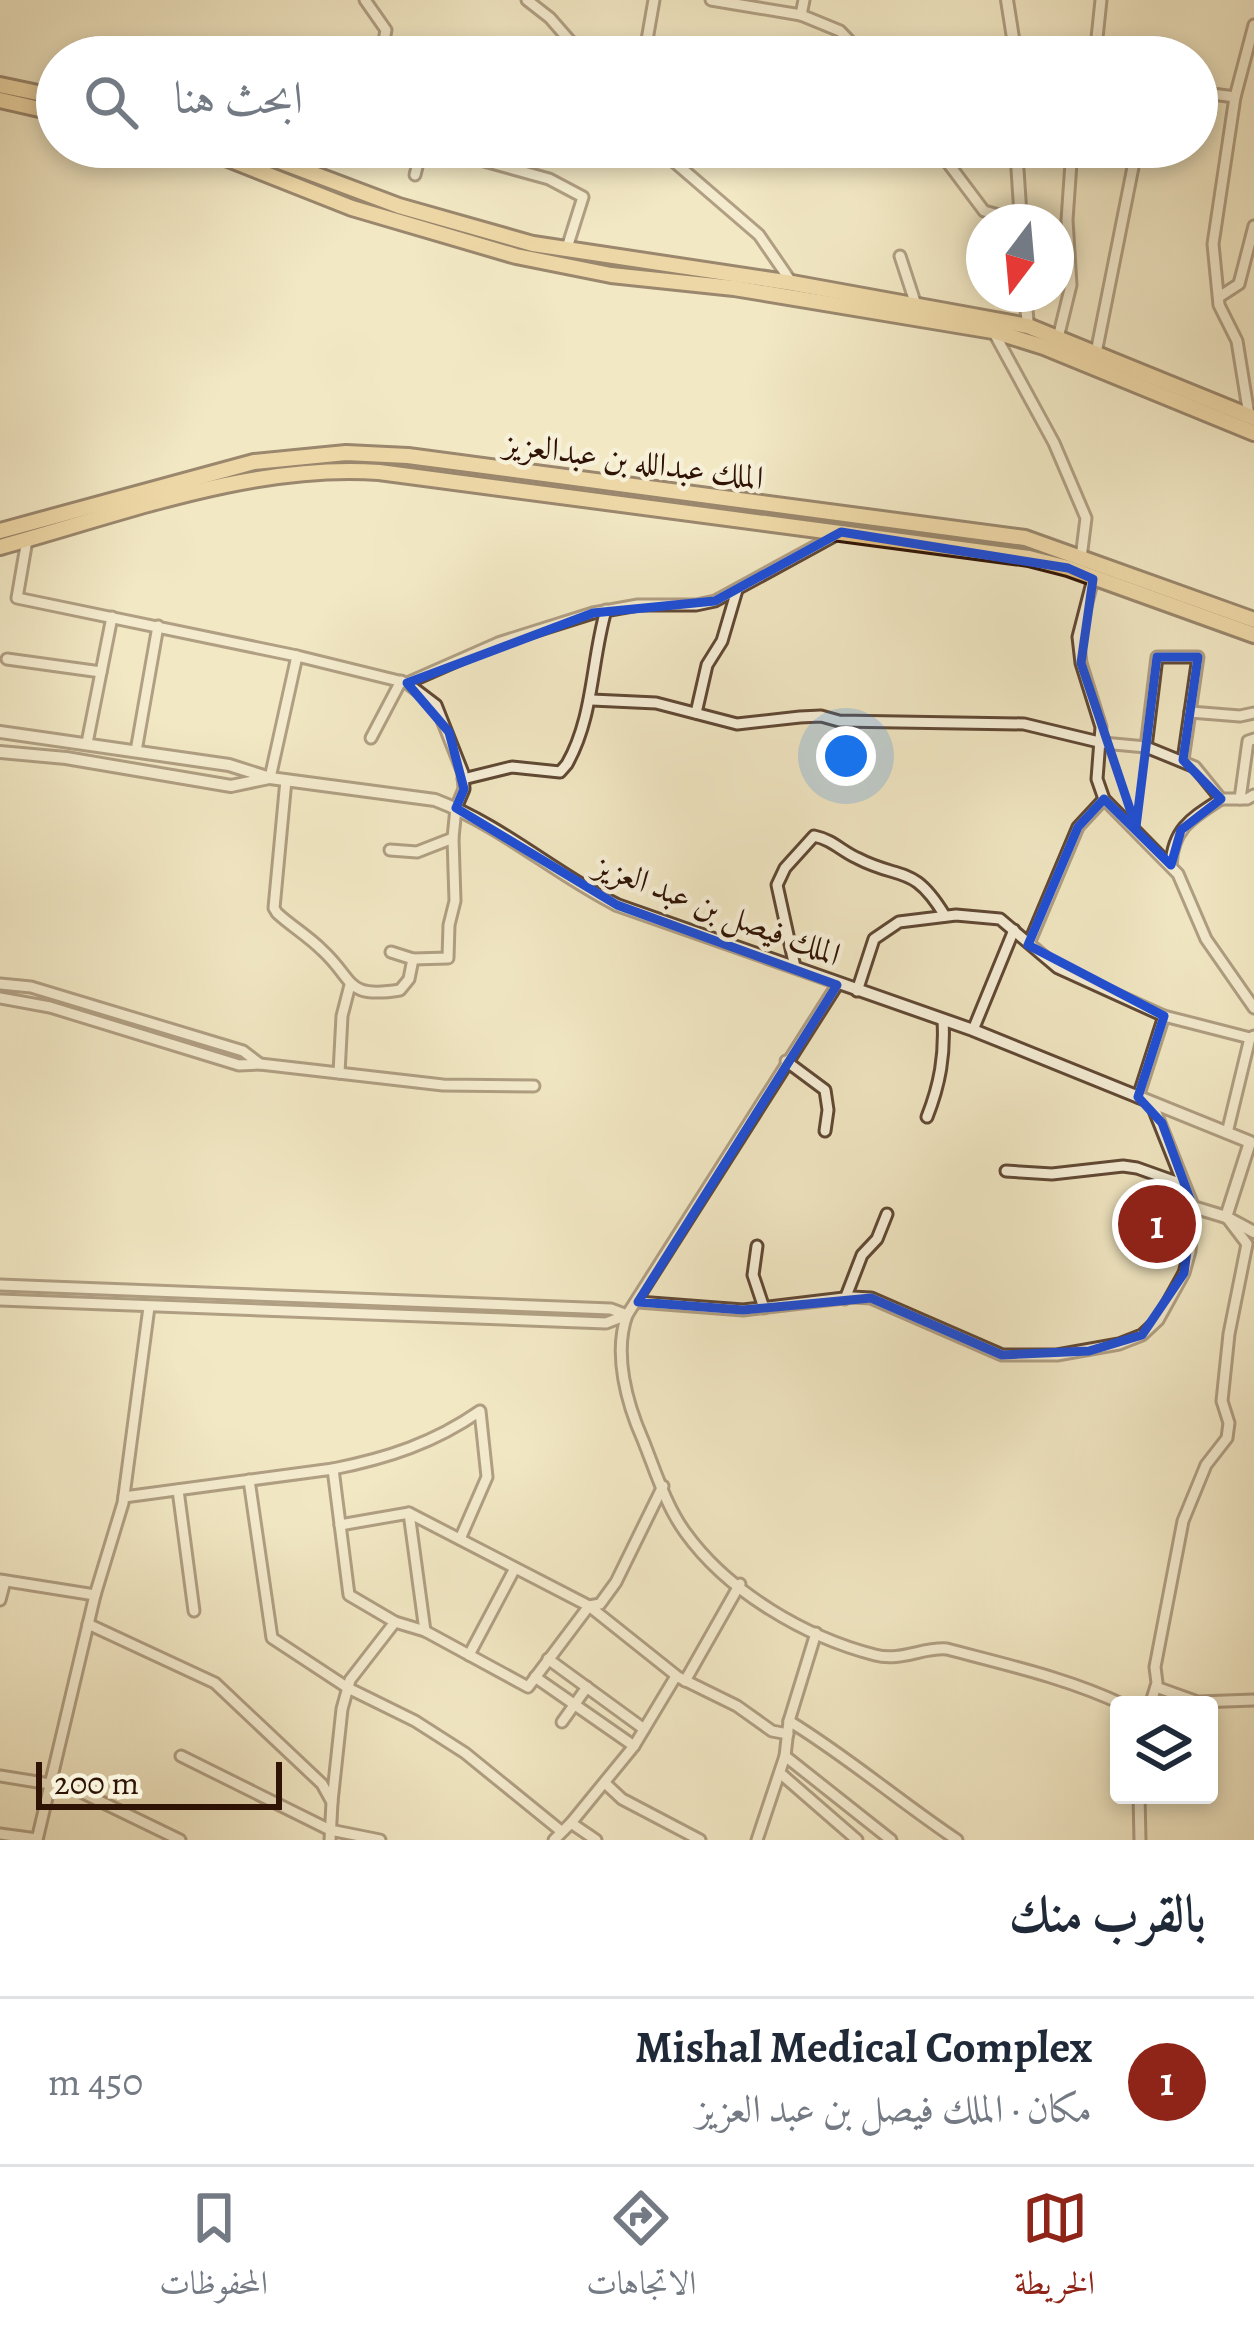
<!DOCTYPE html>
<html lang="ar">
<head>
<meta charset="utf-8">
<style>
	:root { --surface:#fff; --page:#f6f6f7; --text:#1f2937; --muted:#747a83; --line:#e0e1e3; --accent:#8f2418 }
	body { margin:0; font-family:Alegreya,Amiri,serif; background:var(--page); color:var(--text); direction:rtl }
	.controls { position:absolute; right:36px; bottom:36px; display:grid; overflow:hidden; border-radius:12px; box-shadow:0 6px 18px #0003 }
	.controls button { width:108px; height:108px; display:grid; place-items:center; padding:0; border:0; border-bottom:3px solid var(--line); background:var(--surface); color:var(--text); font:60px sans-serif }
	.compass { position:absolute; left:966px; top:204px; width:108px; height:108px; border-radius:50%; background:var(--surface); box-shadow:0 6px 18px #0003; rotate:196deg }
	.scale { position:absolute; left:36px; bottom:30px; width:246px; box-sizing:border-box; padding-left:12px; border:6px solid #2f1304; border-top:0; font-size:33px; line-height:42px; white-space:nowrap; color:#2f1304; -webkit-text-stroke:9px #f7f0d9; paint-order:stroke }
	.you { position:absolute; left:846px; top:756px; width:42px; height:42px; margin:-30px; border:9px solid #fff; border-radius:50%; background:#1a73e8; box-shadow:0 0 0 18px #1a73e833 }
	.badge { display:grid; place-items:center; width:78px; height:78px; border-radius:50%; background:var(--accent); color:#fff; font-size:39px; font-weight:700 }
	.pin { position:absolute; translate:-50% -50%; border:6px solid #fff; box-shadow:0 3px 12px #0006 }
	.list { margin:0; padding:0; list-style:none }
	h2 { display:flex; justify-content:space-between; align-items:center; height:156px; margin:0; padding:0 48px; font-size:51px }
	h2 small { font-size:39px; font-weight:400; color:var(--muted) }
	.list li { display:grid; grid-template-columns:78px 1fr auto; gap:36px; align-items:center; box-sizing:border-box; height:168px; padding:0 48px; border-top:3px solid var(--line) }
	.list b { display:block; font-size:45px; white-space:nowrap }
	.list p { margin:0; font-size:39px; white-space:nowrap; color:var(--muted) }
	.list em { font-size:39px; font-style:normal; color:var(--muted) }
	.icon { flex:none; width:66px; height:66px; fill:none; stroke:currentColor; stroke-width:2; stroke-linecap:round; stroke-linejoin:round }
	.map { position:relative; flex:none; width:1254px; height:1840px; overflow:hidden; direction:ltr }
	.search { position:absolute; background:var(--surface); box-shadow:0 6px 18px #0003; left:36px; right:36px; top:36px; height:132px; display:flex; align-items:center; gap:30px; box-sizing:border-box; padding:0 42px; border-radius:66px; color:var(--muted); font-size:45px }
	.sheet { height:324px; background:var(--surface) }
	nav { display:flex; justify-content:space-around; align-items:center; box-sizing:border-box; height:168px; border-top:3px solid var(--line); background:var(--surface); font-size:33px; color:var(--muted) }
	nav a { display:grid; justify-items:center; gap:6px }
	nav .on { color:var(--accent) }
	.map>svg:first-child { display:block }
</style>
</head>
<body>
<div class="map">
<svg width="1254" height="1840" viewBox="0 0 1254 1840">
	<rect width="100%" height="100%" fill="#f2e8c4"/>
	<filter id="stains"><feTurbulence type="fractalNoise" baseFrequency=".00167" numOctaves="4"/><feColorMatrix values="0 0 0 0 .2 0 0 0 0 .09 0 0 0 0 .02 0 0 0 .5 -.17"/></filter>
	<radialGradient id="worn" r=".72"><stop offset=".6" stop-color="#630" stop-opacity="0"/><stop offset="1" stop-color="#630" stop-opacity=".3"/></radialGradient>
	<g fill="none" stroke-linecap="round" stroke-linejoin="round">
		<!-- minor casing -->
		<g stroke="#604834" stroke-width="15">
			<g id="minor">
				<path d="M365 0 386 30 381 57"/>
				<path d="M527 0 550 18 584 57"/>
				<path d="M711 0 801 15"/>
				<path d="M804 0 801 15 840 31 865 57"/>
				<path d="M644 57 654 0"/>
				<path d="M1095 57 1101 0"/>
				<path d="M1142 57V47"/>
				<path d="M1197 92 1235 97"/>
				<path d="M434 147 549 179 583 197 566 251"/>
				<path d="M657 147 759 235 792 283"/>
				<path d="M936 147 984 211 1021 221"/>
				<path d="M415 175 422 147"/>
				<path d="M900 256 916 305"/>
				<path d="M1219 297 1239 284 1254 226"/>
				<path d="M993 331 1054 443 1086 518 1081 558"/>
				<path d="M1058 338 1071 285 1067 220 1071 163"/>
				<path d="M1096 353 1137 147"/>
				<path d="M1249 415 1237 341 1219 305 1213 244 1235 97 1254 25"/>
				<path d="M27 540 17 598 297 656"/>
				<path d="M1093 579 1078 637 1081 663 1101 727 1097 779 1104 799 1178 874 1206 939 1254 1008"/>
				<path d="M7 659 101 672"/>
				<path d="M592 700 656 703 737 724 800 717 821 716 839 721 1024 724 1103 743 1146 747 1195 767 1221 799C1192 818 1173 828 1171 865"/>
				<path d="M1190 712 1240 716 1254 713"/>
				<path d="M696 713 707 665 722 641 737 590"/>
				<path d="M371 738 401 681"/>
				<path d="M87 743 112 617"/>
				<path d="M1146 747 1157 657H1198L1183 760"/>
				<path d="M136 751 158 626"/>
				<path d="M270 778 297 656 407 683 498 643 593 613 638 605H696L715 601 836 535"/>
				<path d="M463 779 512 767 560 772 567 764C594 716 591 662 606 610"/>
				<path d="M286 780 274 908 277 913C291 926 308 936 322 950 355 980 344 999 400 990L409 979 413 959"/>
				<path d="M1221 799H1247L1254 795"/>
				<path d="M1240 799 1248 741 1254 739"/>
				<path d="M390 850 417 852 453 838"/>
				<path d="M1030 941 1078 827 1104 799"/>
				<path d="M391 952 413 959 448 958 449 925 455 901 453 838 456 808 464 789 463 773 436 705 407 683"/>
				<path d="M795 967 777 885 785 868 814 836C833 840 840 850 857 858 901 881 913 863 945 916"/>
				<path d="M0 984 31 987 243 1051 260 1064 239 1065 50 1007 0 998"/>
				<path d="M837 985 627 1315C613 1354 627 1404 643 1440 655 1470 666 1506 685 1532 728 1592 805 1637 875 1655 900 1662 923 1647 947 1649 1007 1665 1067 1678 1124 1705"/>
				<path d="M857 991 874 939 899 922 956 915 1000 919 1058 968 1164 1016 1250 1038 1254 1036"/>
				<path d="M973 1030 1014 930"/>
				<path d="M786 1061 825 1090 828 1110 825 1131"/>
				<path d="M260 1064 443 1085 534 1086"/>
				<path d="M339 1073 342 1016 350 985"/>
				<path d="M1138 1097 1164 1016"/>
				<path d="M927 1117C940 1084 945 1055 943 1020"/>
				<path d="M1227 1133 1250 1038"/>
				<path d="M1006 1171 1052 1174 1123 1166 1137 1168 1182 1184"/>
				<path d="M757 1246 753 1275 764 1308"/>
				<path d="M0 1285 611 1309 627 1315"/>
				<path d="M845 1299 862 1255 877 1239 887 1214"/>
				<path d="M0 1300 606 1323 627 1315"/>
				<path d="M638 1302 743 1310 852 1297 871 1298 1002 1355H1057L1119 1344 1142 1335 1158 1320 1184 1273 1190 1251 1193 1207"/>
				<path d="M333 1469C388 1458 434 1443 480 1411L487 1477 460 1539"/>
				<path d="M249 1480 272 1638 348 1688 415 1721 465 1753 561 1831"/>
				<path d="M663 1486 616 1582 600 1604 589 1606 678 1677 737 1706 772 1731 788 1734"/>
				<path d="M178 1490 194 1611"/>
				<path d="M124 1497 333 1469 349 1595 395 1622 350 1680 342 1709 332 1802"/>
				<path d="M409 1513 425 1631"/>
				<path d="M340 1525 409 1513 589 1606 528 1687 425 1631 395 1622"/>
				<path d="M0 1580 95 1595"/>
				<path d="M0 1600 5 1581"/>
				<path d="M88 1624 215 1683 322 1784 332 1802 330 1840"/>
				<path d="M469 1655 514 1570"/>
				<path d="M548 1659 644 1729"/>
				<path d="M535 1677 634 1746"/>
				<path d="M685 1681 740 1584"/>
				<path d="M1156 1687 1198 1702 1254 1700"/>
				<path d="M1150 1705 1157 1683 1155 1667 1183 1521 1206 1465 1227 1438 1229 1423 1222 1401 1229 1334 1247 1244 1228 1219"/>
				<path d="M789 1721C848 1757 900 1802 957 1840"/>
				<path d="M562 1722 587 1687"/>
				<path d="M181 1756 330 1830 380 1840"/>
				<path d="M785 1756 891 1840"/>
				<path d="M780 1773 857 1840"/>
				<path d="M0 1776 50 1784"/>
				<path d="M52 1778 180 1840"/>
				<path d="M606 1784 622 1799 700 1840"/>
				<path d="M1139 1795 1140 1840"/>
				<path d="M571 1823 634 1746 676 1676"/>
				<path d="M0 1834 37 1839"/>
				<path d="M37 1840 95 1595 123 1503 149 1307"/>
				<path d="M554 1840 571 1823 596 1840"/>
				<path d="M757 1840 785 1756 789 1721 816 1633"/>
			</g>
		</g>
		<!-- tertiary casing -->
		<g stroke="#604834" stroke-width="16">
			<g id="tertiary">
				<path d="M1007 0 1016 57"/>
				<path d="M1016 147 1021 222"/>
				<path d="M1025 294 1028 326"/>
				<path d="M0 732 229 765 270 778 435 800C501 825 554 873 617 905L973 1030 1250 1142 1226 1217"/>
				<path d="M0 752 66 758 231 786 269 778"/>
				<path d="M1152 1104 1193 1207 1226 1217 1254 1232"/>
			</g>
		</g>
		<!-- primary casing -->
		<g stroke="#2f1304" stroke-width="20">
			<g id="primary">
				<path d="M0 85 57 97"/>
				<path d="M0 100 57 113"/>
				<path d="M198 147 352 208 516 256 611 275 734 288 993 331 1044 347 1254 433"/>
				<path d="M242 147 399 206 533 244 792 283 1028 326 1254 418"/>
				<path d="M0 531 254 462 346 453 408 456 1025 538 1254 620"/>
				<path d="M0 547C121 514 252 463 379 472L1029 558 1068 568 1254 635"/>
			</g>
		</g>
		<!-- minor -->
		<use href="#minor" stroke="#f7f0d9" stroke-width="9"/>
		<!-- tertiary -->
		<use href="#tertiary" stroke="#f7f0d9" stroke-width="10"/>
		<!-- primary -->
		<use href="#primary" stroke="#e9c482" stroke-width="14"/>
	</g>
	<!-- marked area -->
	<path d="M0 0H1254V1840H0ZM841 532 1068 568 1093 579 1081 663 1136 827 1157 657H1198L1183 760 1221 799 1181 830 1171 865 1104 799 1078 827 1028 945 1164 1016 1138 1097 1162 1123 1193 1207 1184 1273 1142 1335 1089 1351 1002 1355 871 1298 743 1310 638 1302 837 985 617 905 456 808 464 789 449 732 407 683 593 613 715 601Z" fill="#f2e8c4" fill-opacity=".55" fill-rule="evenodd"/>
	<path fill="none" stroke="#1d4ed8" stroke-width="9" stroke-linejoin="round" d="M841 532 1068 568 1093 579 1081 663 1136 827 1157 657H1198L1183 760 1221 799 1181 830 1171 865 1104 799 1078 827 1028 945 1164 1016 1138 1097 1162 1123 1193 1207 1184 1273 1142 1335 1089 1351 1002 1355 871 1298 743 1310 638 1302 837 985 617 905 456 808 464 789 449 732 407 683 593 613 715 601Z"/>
	<g text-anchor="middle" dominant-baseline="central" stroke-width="9" stroke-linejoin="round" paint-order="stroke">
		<!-- street labels -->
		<g font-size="33" fill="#2f1304" stroke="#f7f0d9">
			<text transform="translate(634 460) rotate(8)">الملك عبدالله بن عبدالعزيز</text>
			<text transform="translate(718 909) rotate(21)">الملك فيصل بن عبد العزيز</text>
		</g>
	</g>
	<rect width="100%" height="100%" filter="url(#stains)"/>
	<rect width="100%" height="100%" fill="url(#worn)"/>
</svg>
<div class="controls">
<button><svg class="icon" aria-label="layers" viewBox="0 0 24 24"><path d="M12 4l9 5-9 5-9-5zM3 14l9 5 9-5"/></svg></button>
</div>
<svg class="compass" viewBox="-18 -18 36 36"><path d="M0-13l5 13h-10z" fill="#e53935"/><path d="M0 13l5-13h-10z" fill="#747a83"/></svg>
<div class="scale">200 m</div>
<div class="you"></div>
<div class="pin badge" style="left:1157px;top:1224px">1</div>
<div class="search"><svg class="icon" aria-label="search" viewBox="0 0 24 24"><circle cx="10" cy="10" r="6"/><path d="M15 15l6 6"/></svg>ابحث هنا</div>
</div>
<section class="sheet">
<h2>بالقرب منك<small></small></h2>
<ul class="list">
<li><span class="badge">1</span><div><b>Mishal Medical Complex</b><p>مكان · الملك فيصل بن عبد العزيز</p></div><em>450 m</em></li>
</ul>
</section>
<nav>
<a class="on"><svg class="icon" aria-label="map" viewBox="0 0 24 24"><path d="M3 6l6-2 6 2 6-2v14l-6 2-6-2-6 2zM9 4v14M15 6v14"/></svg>الخريطة</a>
<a><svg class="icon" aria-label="directions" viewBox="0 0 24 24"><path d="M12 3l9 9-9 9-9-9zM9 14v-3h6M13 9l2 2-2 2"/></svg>الاتجاهات</a>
<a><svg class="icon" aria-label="saved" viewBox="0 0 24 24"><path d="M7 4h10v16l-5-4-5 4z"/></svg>المحفوظات</a>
</nav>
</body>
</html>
